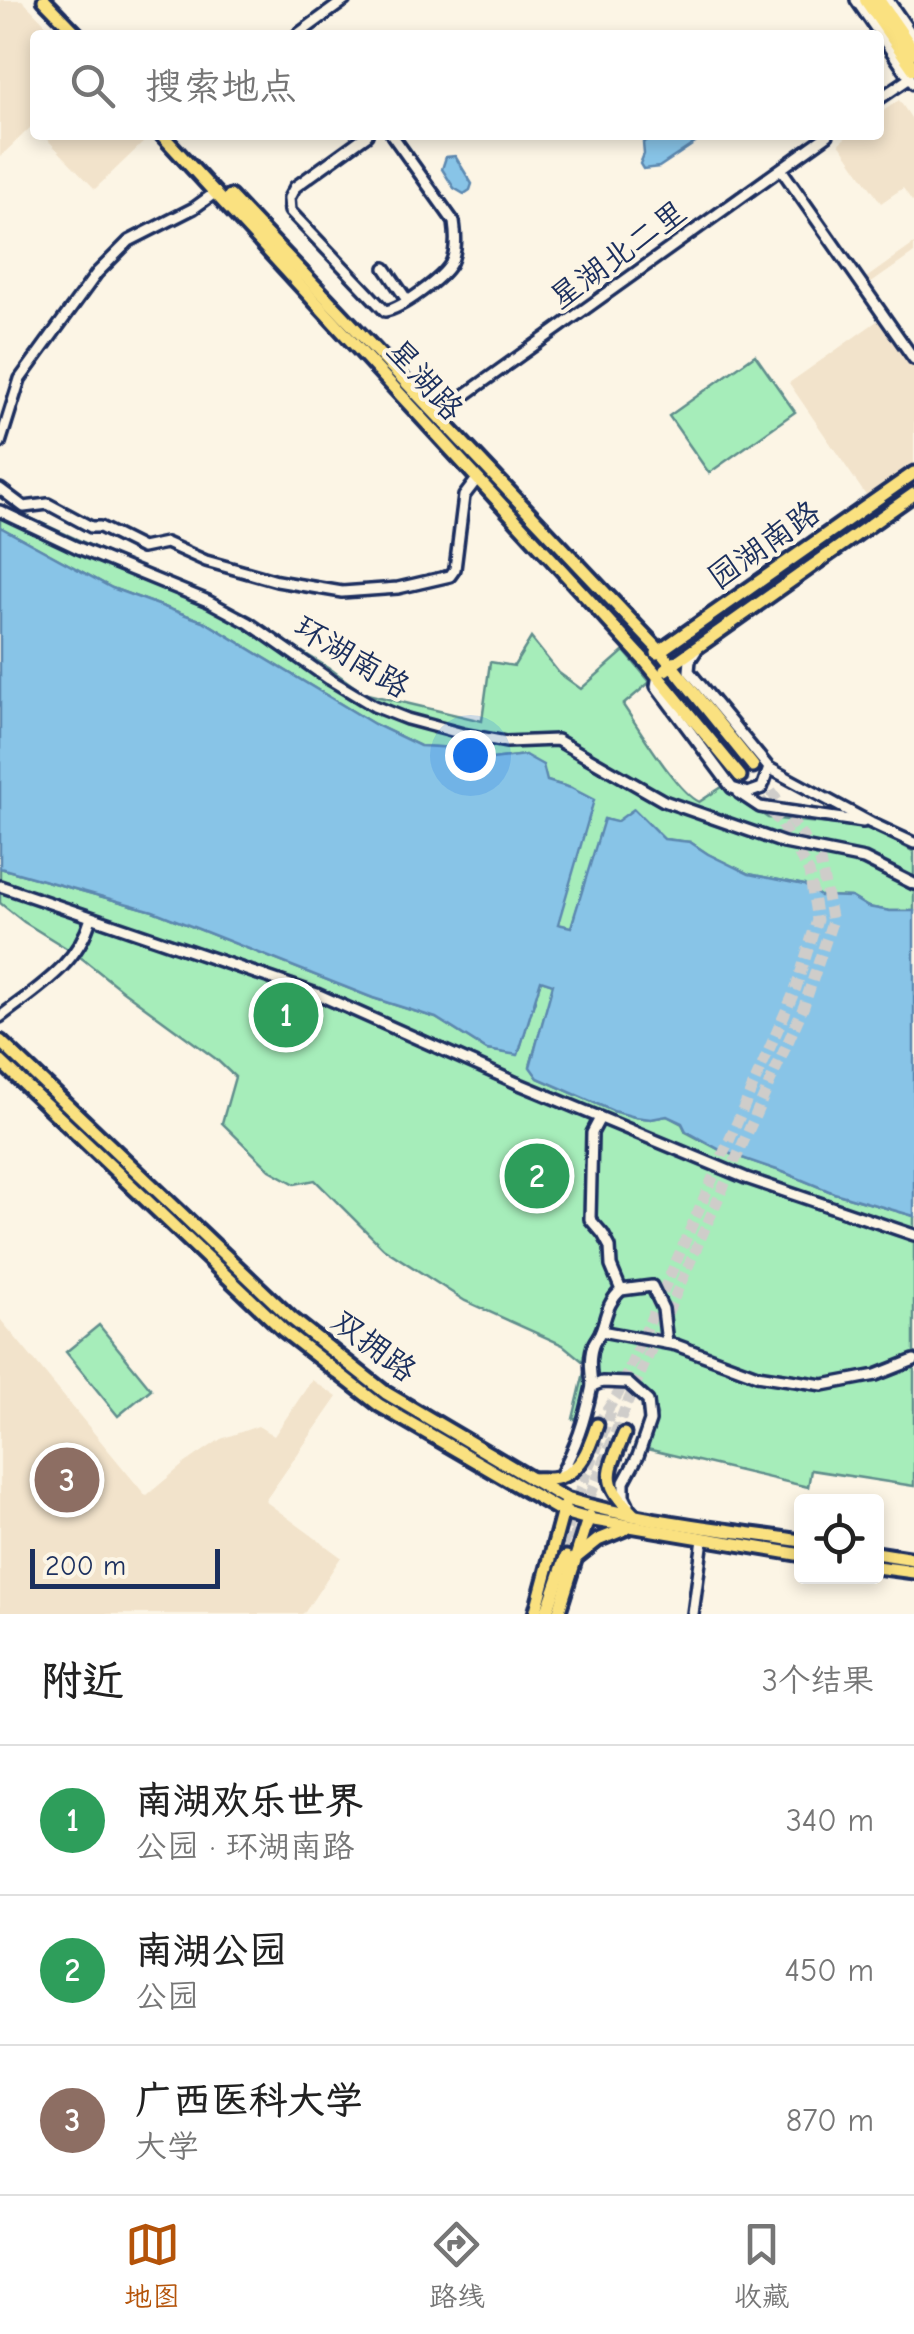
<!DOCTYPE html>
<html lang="zh">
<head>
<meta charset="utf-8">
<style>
	:root { --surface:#fff; --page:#f2f2f2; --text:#222; --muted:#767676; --line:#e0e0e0; --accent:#b45309 }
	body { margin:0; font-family:"Comic Neue","LXGW WenKai TC",sans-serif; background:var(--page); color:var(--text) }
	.controls { position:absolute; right:30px; bottom:30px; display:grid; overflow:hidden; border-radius:10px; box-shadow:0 5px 15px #0003 }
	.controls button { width:90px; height:90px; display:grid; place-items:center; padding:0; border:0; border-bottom:2px solid var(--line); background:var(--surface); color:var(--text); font:50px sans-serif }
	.scale { position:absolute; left:30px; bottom:25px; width:190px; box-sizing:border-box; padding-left:10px; border:5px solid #1b2f5e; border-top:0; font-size:28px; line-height:35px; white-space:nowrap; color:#1b2f5e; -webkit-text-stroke:8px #fcf5e5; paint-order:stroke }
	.you { position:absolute; left:470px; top:755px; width:35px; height:35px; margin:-25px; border:8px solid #fff; border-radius:50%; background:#1a73e8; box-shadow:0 0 0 15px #1a73e833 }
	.badge { display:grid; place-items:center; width:65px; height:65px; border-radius:50%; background:var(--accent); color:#fff; font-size:32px; font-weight:700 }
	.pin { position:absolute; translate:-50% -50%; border:5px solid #fff; box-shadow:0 2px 10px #0006 }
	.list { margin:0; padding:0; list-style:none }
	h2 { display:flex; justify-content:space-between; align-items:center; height:130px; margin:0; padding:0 40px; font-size:42px }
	h2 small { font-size:32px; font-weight:400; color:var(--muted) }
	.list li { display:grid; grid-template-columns:65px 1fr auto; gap:30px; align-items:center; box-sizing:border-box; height:150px; padding:0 40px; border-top:2px solid var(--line) }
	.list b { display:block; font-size:38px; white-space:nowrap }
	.list p { margin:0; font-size:32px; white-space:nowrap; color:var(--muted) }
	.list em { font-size:32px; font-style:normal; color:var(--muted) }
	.icon { flex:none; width:55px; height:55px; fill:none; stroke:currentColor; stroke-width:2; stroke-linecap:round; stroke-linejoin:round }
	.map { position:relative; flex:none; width:914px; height:1614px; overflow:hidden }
	.search { position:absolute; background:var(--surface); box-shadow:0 5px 15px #0003; left:30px; right:30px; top:30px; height:110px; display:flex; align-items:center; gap:25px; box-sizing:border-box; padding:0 35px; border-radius:10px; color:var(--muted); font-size:38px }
	.sheet { height:580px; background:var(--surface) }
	nav { display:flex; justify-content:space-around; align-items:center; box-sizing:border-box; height:140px; border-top:2px solid var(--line); background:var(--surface); font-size:28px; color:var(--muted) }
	nav a { display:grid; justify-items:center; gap:5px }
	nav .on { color:var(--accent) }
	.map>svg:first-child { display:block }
</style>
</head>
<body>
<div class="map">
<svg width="914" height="1614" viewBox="0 0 914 1614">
	<rect width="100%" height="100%" fill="#fcf5e5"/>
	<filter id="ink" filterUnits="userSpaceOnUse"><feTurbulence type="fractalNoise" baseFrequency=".01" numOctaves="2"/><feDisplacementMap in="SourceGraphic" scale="20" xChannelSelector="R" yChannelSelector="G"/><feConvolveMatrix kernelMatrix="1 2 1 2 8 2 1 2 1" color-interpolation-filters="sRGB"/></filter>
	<g filter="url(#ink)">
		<!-- built -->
		<g fill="#f2e3cb">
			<path d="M0 0H22L56 35H35V126L33 125 0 157Z"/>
			<path d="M899 100 914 122V200L912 201 903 188 881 203 839 143 849 135H879V114Z"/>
			<path d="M43 135H151L95 189Z"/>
			<path d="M914 244V253L870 284 866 278Z"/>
			<path d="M880 319 914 368V465L867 497 789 383Z"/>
			<path d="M0 1319 146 1496 184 1464 221 1439 258 1426 274 1436 312 1380 337 1397 265 1501 341 1557 305 1612 302 1614H0Z"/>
		</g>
		<!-- green -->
		<g fill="#a6edba" stroke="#608e8c" stroke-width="2.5">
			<path d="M755 355 795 412 709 473 669 416Z"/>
			<path d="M0 509 10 514 26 516 208 599 255 623 332 670 363 693 482 721 490 662 514 666 531 638 559 673 581 689 624 651 650 682 623 705C639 728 676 791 699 802L722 787 768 818 871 828 914 852V911H890L868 907 851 897 820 896 804 885 749 874 708 854 690 842 664 839 605 819 571 928 557 924 571 788 547 781 525 755 484 760 456 748 420 746 374 724 205 622 112 588 0 527Z"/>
			<path d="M0 868 153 911 373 998 436 1018 487 1050 518 1054 541 980 554 984 530 1066 538 1078 613 1111 635 1117 651 1119 667 1116 682 1124 686 1132 722 1151 783 1172 834 1193 914 1216V1486L811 1470 808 1487 647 1449 657 1415 652 1400 642 1386 625 1376 600 1378 580 1420 573 1419 586 1364 563 1345 465 1301 383 1248 315 1180 295 1184 270 1170 222 1123 235 1077 216 1059 123 991 79 956 24 922 0 903Z"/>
			<path d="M99 1325 151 1389 118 1416 66 1352Z"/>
		</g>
		<!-- water -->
		<g fill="#88c4e7" stroke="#5c88b0" stroke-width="2.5">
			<path d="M655 135 672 141 695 135H707L659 167 643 169 640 164 644 154 643 143Z"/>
			<path d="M455 156 472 184 470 190 464 194 454 188 442 169 446 157Z"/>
			<path d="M0 527 112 588 205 622 374 724 420 746 456 748 484 760 525 755 543 765 547 781 571 788 594 800 558 924 571 927 604 819 616 822 634 809 664 839 690 842 708 854 749 874 804 885 820 896 851 897 868 907 890 911H914V1216L834 1193 783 1172 722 1151 686 1131 682 1123 667 1116 651 1119 635 1117 613 1111 538 1078 530 1067 553 984 541 980 518 1055 487 1050 436 1018 373 998 153 911 0 868Z"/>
		</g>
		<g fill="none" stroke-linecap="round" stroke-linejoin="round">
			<!-- major-tunnel -->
			<g stroke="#cfcdca" stroke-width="11" stroke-dasharray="11 5.5" stroke-linecap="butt">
				<path d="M597 1425 618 1394 796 988 817 920 809 872 779 821 740 776"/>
				<path d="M563 1545 580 1491 611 1412"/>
				<path d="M566 1557 626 1406 804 1006 832 922 820 861 753 766"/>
			</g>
			<!-- minor casing -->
			<g stroke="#1b2f5e" stroke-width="16">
				<g id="minor">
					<path d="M856 0 914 84"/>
					<path d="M888 0 914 38"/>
					<path d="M297 35 345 0"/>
					<path d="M879 99 910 78"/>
					<path d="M367 135 295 187 289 198 290 211 385 311C401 309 443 278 451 263 457 250 456 236 454 222L392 135"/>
					<path d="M781 169 914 359"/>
					<path d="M385 268 407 300"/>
					<path d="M437 415 828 135"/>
					<path d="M0 443 20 379 97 273 129 241 194 208 216 192"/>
					<path d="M0 489 24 507 48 504 91 527H100L142 548 166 543 206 561 277 581 342 592 398 588 450 576 455 569 464 496 477 479"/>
					<path d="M0 511 76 547 208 601 249 623 329 679 374 706 407 719 463 734 506 742 557 740 664 801 784 843 864 859 914 884"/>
					<path d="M658 675 656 686 732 788 748 793 762 788 769 768 689 671 690 660 696 651"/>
					<path d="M769 768 871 823 914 843"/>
					<path d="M739 793 760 807 863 822"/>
					<path d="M0 886 317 994 517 1083 746 1178 914 1235"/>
					<path d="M0 1017C36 989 78 965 91 918"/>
					<path d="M621 1290 652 1286 663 1309 667 1343"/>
					<path d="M601 1331 676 1345 757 1375 823 1385 876 1375 914 1360"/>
					<path d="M592 1386C591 1372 588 1357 594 1343 597 1337 600 1335 602 1328 607 1313 608 1302 621 1290L611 1266 610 1247 603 1234 590 1219 592 1133 600 1118"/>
					<path d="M559 1478C577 1444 584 1424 592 1386L602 1382 628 1383 648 1401 650 1421 638 1456 624 1482V1496L628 1504"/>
					<path d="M693 1614 703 1539"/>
				</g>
			</g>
			<!-- major casing -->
			<g stroke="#1b2f5e" stroke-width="19">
				<g id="major">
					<path d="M44 0 78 35"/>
					<path d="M162 135 646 662 740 776"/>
					<path d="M230 196 660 651 753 766"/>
					<path d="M657 653 914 473"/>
					<path d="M665 670 914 494"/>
					<path d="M0 1041 291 1318 386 1393 566 1499C641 1522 724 1529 802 1541"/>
					<path d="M0 1061 283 1330 379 1405 563 1512 588 1519 802 1555"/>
					<path d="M624 1434C607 1475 601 1481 634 1515"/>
					<path d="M531 1479C539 1478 550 1480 557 1478 582 1472 590 1446 597 1425"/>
					<path d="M876 1553 914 1559"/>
					<path d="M578 1556 598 1540 630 1527"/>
					<path d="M876 1567 914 1572"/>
					<path d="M535 1614 564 1507"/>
					<path d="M546 1614 566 1557"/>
					<path d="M558 1614 589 1516"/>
				</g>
			</g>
			<!-- highway casing -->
			<g stroke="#1b2f5e" stroke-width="20">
				<g id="highway">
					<path d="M866 0 914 69"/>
					<path d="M878 0 914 52"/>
				</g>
			</g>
			<!-- minor -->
			<use href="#minor" stroke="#fcf5e5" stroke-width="9"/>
			<!-- major -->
			<use href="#major" stroke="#fae180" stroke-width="11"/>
			<!-- highway -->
			<use href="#highway" stroke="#fae180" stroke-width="12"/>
		</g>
	</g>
	<g text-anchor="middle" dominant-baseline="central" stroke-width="8" stroke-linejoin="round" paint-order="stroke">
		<!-- street labels -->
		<g font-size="32" fill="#1b2f5e" stroke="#fcf5e5">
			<text transform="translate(618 255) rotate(-36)">星湖北二里</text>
			<text transform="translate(425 380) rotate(48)">星湖路</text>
			<text transform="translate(764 545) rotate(-35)">园湖南路</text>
			<text transform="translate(352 657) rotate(31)">环湖南路</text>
			<text transform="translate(374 1346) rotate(37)">双拥路</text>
		</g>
	</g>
</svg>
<div class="controls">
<button><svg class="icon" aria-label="locate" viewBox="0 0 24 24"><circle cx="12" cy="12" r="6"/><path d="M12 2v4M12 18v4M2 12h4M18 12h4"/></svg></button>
</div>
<div class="scale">200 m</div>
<div class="you"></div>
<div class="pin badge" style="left:286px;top:1015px;background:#2e9e5b">1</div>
<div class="pin badge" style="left:537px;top:1176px;background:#2e9e5b">2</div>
<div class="pin badge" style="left:67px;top:1480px;background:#8d6e63">3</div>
<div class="search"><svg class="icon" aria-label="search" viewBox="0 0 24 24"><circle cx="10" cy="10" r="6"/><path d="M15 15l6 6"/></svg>搜索地点</div>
</div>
<section class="sheet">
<h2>附近<small>3个结果</small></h2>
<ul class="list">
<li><span class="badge" style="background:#2e9e5b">1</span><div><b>南湖欢乐世界</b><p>公园 · 环湖南路</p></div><em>340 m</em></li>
<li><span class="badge" style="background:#2e9e5b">2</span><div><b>南湖公园</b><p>公园</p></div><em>450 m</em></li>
<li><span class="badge" style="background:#8d6e63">3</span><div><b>广西医科大学</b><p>大学</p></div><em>870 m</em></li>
</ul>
</section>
<nav>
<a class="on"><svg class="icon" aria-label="map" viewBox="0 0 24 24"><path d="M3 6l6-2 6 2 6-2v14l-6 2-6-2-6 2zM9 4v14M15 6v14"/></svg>地图</a>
<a><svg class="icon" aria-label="directions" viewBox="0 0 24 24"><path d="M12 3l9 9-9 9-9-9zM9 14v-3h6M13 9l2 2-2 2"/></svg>路线</a>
<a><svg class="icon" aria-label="saved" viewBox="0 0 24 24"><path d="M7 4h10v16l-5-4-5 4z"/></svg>收藏</a>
</nav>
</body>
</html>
